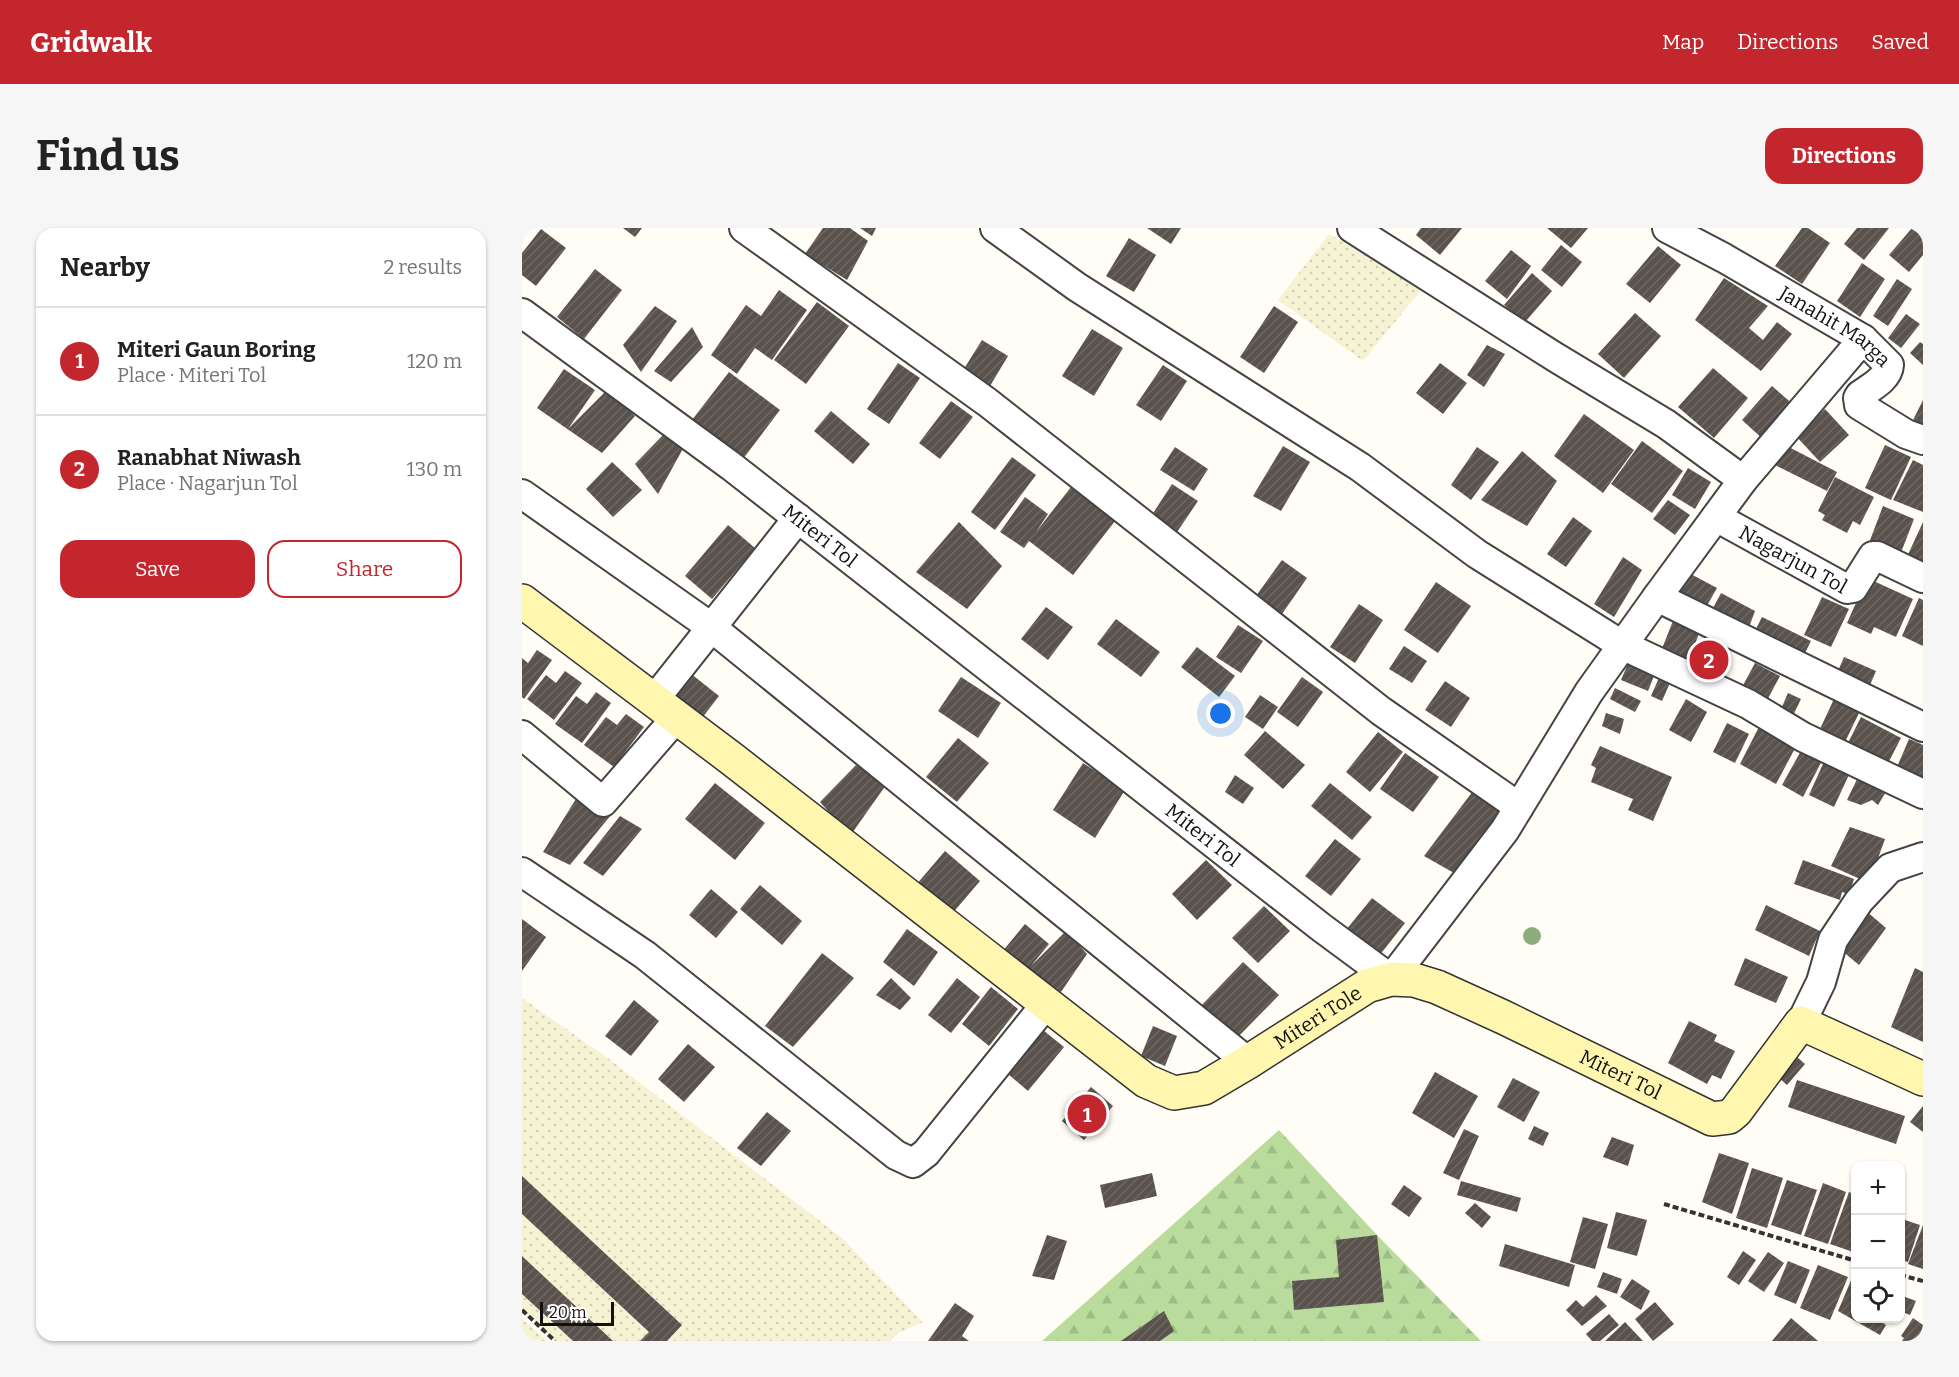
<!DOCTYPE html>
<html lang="en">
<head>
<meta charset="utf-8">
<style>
	:root { --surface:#fff; --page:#f6f6f6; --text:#222; --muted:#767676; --line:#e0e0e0; --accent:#c4262e }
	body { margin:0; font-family:Bitter,serif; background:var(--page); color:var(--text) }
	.controls { position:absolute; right:18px; bottom:18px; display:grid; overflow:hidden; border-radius:12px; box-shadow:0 2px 4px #0004 }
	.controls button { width:54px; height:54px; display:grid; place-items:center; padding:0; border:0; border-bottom:2px solid var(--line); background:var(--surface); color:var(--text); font:30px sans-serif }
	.scale { position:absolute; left:18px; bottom:15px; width:74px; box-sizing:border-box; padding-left:6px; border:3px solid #111; border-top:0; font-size:16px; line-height:21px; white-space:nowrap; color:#111; -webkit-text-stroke:4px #fff; paint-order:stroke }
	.you { position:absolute; left:699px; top:486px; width:21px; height:21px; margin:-15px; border:4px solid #fff; border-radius:50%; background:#1a73e8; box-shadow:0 0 0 9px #1a73e833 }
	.badge { display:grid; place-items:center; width:39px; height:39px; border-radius:50%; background:var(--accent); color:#fff; font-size:20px; font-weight:700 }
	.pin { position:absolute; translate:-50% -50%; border:3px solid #fff; box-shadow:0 2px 6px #0006 }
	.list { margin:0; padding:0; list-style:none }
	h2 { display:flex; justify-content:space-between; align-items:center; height:78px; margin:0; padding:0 24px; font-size:26px }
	h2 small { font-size:20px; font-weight:400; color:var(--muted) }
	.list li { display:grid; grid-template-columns:39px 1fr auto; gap:18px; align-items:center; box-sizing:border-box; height:108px; padding:0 24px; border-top:2px solid var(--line) }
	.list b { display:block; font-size:22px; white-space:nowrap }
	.list p { margin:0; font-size:20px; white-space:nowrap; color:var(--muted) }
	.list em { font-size:20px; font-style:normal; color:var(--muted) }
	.actions { display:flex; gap:12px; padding:18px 24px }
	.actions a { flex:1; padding:14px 0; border:2px solid var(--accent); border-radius:18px; text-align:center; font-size:21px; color:var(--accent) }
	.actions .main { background:var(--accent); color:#fff }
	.icon { flex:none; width:33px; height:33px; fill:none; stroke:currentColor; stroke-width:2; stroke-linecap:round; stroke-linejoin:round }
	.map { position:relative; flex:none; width:1401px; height:1113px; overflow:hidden; border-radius:18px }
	header { display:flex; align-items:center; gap:36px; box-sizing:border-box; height:84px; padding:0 30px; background:var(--accent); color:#fff }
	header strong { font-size:28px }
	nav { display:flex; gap:33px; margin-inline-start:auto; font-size:21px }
	.intro { display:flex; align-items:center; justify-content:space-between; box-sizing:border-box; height:144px; padding:0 36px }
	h1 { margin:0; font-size:42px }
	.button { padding:15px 27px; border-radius:18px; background:var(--accent); color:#fff; font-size:21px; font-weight:700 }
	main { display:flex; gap:36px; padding:0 36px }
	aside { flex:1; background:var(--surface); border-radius:18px; box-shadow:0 2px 4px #0004 }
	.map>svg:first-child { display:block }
</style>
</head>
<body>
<header>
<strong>Gridwalk</strong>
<nav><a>Map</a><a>Directions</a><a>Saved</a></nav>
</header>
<div class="intro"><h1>Find us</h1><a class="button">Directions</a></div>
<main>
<aside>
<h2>Nearby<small>2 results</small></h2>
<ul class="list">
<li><span class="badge">1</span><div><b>Miteri Gaun Boring</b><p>Place · Miteri Tol</p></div><em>120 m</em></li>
<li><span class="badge">2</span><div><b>Ranabhat Niwash</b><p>Place · Nagarjun Tol</p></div><em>130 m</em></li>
</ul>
<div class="actions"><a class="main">Save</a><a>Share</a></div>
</aside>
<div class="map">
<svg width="1401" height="1113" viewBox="0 0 1401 1113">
	<defs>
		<pattern id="farmland-dots" width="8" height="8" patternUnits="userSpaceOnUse" patternTransform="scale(1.5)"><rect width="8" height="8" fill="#f6f3d4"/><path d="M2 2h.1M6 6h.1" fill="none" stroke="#d2cfb5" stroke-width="1.8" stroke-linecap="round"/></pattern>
		<pattern id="forest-firs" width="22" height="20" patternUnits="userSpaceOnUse" patternTransform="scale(1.5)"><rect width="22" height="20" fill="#b9dc9c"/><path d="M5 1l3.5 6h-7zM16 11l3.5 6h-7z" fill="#9ebc85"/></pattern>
		<pattern id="building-hatch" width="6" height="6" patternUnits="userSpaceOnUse" patternTransform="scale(1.5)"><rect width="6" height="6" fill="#5a524d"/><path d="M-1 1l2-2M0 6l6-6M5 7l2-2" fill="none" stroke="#6d6662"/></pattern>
	</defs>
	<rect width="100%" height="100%" fill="#fffdf5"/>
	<!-- farmland -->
	<g fill="url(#farmland-dots)">
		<path d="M807 6 900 61 841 133 756 72Z"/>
		<path d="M0 770 87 831 320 1010 401 1094 376 1105 368 1113H33L0 1082Z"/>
		<path d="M0 1090V1091L26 1113H0Z"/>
	</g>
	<!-- forest -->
	<path fill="url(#forest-firs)" d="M757 902 855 1007 959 1113H520Z"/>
	<!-- building -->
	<g fill="url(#building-hatch)">
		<path d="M101 0H120L113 9Z"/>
		<path d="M301 0H328L346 13 325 52 283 26Z"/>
		<path d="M338 0H354L350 8Z"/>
		<path d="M625 0H659L649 16Z"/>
		<path d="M899 0H940L918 27 894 7Z"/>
		<path d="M1025 0H1066L1049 20Z"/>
		<path d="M1280 0H1286L1308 15 1280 56 1253 38Z"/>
		<path d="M1335 0H1367L1342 32 1322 16Z"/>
		<path d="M1390 0H1401V27L1387 44 1367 27Z"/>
		<path d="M19 1 44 20 14 58 0 47V25Z"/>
		<path d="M607 10 634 27 612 64 584 48Z"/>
		<path d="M1039 17 1060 34 1040 59 1019 42Z"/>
		<path d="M1136 18 1159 37 1128 75 1104 56Z"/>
		<path d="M989 22 1009 38 985 71 963 53Z"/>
		<path d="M1340 35 1363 51 1338 89 1315 73Z"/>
		<path d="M73 41 100 62 62 111 35 89Z"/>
		<path d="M1010 45 1030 63 1003 94 982 77Z"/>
		<path d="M1202 50 1246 78 1227 100 1241 112 1255 94 1270 106 1239 143 1173 92Z"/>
		<path d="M1375 51 1390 61 1366 98 1351 88Z"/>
		<path d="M257 62 285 82 250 132 233 120 215 146 189 127 224 77 239 88Z"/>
		<path d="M295 74 327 98 284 156 252 132Z"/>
		<path d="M133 78 155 93 119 144 101 117Z"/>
		<path d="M752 78 776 94 742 145 718 129Z"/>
		<path d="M1113 85 1139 108 1102 150 1076 126Z"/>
		<path d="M1384 86 1398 96 1379 120 1366 110Z"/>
		<path d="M170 99 181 119 149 154 132 143Z"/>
		<path d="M570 101 601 120 572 168 540 148Z"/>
		<path d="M460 112 486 128 462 168 435 152Z"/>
		<path d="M1398 114 1401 116V137L1388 125Z"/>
		<path d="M965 117 983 126 962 159 945 147Z"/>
		<path d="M376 135 398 150 367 196 345 181Z"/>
		<path d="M918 135 945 155 921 186 894 165Z"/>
		<path d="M641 137 665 153 639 193 614 177Z"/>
		<path d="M1191 140 1226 170 1192 210 1156 179Z"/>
		<path d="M42 141 73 162 46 201 87 160 113 188 80 225 15 180Z"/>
		<path d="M207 144 258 182 221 231 170 192Z"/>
		<path d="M1250 158 1274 179 1243 213 1220 192Z"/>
		<path d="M1401 172V197L1391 192Z"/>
		<path d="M429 173 451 189 418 231 397 215Z"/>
		<path d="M1303 181 1327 207 1298 234 1273 207Z"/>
		<path d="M309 183 348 216 331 236 292 203Z"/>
		<path d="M1062 186 1112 222 1081 265 1032 228Z"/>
		<path d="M142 206 163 217 136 266 113 236Z"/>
		<path d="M1120 213 1161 243 1130 285 1089 256Z"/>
		<path d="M1261 216 1315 244 1305 263 1251 236Z"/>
		<path d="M1363 217 1389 229 1369 272 1343 260Z"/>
		<path d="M761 218 788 234 759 283 731 268Z"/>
		<path d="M653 219 686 241 672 263 638 242Z"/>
		<path d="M955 219 977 234 949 272 929 257Z"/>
		<path d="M1000 223 1035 253 1005 298 959 272Z"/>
		<path d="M490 229 514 247 473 302 449 284Z"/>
		<path d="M1391 232 1401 237V284L1371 272Z"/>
		<path d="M90 234 120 262 91 289 64 261Z"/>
		<path d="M1166 240 1189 254 1173 281 1150 267Z"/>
		<path d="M1313 249 1352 269 1338 297 1331 293 1325 305 1300 292 1303 287 1296 283Z"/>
		<path d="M650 256 676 273 651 310 626 293Z"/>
		<path d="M549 259 593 293 551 347 507 313 502 320 478 304 503 269 526 286 514 304Z"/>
		<path d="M1146 272 1168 287 1153 307 1131 291Z"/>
		<path d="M1361 278 1392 291 1378 327 1347 315Z"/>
		<path d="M1051 289 1070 303 1044 339 1025 326Z"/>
		<path d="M437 294 480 338 445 381 394 344Z"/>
		<path d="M1401 294V341L1383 333Z"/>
		<path d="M206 297 233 320 190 371 163 348Z"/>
		<path d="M1101 329 1120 342 1092 389 1072 376Z"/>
		<path d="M760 332 785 350 760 386 734 368Z"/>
		<path d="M1165 344 1195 360 1183 381 1153 366Z"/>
		<path d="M1345 350 1391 371 1374 409 1352 399 1349 406 1325 395Z"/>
		<path d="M914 354 949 378 916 425 882 402Z"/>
		<path d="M1199 365 1233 383 1226 402 1189 384Z"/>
		<path d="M1300 369 1327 381 1309 419 1282 407Z"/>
		<path d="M1397 370 1401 372V418L1380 408Z"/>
		<path d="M837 376 861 392 833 435 808 419Z"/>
		<path d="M524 379 551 399 526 432 499 411Z"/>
		<path d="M1240 389 1289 413 1281 429 1232 405Z"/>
		<path d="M594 391 638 424 619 449 575 416Z"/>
		<path d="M1151 393 1178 403 1164 439 1137 428Z"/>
		<path d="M716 397 741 413 719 445 694 429Z"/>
		<path d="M1183 408 1207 417 1192 456 1168 447Z"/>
		<path d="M882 418 905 433 890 455 867 441Z"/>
		<path d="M675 419 713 448 697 469 659 439Z"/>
		<path d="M15 422 30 432 2 471 0 469V430L6 435Z"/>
		<path d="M1110 426 1136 438 1126 463 1099 452Z"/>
		<path d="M1322 429 1354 443 1345 464 1313 450Z"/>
		<path d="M1233 435 1258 448 1243 476 1218 463Z"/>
		<path d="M163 441 197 468 177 494 143 467Z"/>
		<path d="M43 443 60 455 32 492 5 471 24 447 34 455Z"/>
		<path d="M1140 443 1151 448 1140 473 1129 468Z"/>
		<path d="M439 449 479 475 456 510 416 483Z"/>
		<path d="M780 449 801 464 776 499 755 484Z"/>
		<path d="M923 453 948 470 929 499 903 482Z"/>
		<path d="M1093 460 1119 473 1113 484 1088 471Z"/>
		<path d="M74 464 89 475 60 515 33 496 54 468 65 476Z"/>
		<path d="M1266 465 1279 471 1267 496 1255 490Z"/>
		<path d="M738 467 756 479 741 501 723 489Z"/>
		<path d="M1164 471 1185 484 1169 514 1147 502Z"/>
		<path d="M1312 471 1338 483 1323 514 1298 501Z"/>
		<path d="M1084 485 1102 491 1098 506 1080 498Z"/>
		<path d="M104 486 122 499 92 539 62 517 84 489 95 497Z"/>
		<path d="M1339 489 1379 510 1362 543 1322 523Z"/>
		<path d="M1241 491 1278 511 1254 556 1218 536Z"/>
		<path d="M1205 495 1227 506 1213 535 1191 524Z"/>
		<path d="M743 503 783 537 761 561 722 527Z"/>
		<path d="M856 504 881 524 848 564 824 544Z"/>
		<path d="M436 510 467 535 435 574 404 549Z"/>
		<path d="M1387 511 1401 517V558L1372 546Z"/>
		<path d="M1078 518 1150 549 1131 593 1106 582 1111 571 1069 554 1074 540 1069 537Z"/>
		<path d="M1280 521 1301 531 1281 569 1260 557Z"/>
		<path d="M883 525 917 549 891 584 858 561Z"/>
		<path d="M1305 527 1331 538 1312 579 1287 567Z"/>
		<path d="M561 535 603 562 573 610 531 582Z"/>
		<path d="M334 537 364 557 328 608 298 574Z"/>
		<path d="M1340 541 1368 557 1356 577 1350 572 1339 577 1325 572Z"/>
		<path d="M713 547 732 560 721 576 703 564Z"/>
		<path d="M193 555 243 595 213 632 163 591Z"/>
		<path d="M808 555 850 589 830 612 789 578Z"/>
		<path d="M62 558 89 587 48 637 21 624Z"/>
		<path d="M951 563 978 584 932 645 902 628Z"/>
		<path d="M98 588 120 601 81 648 61 635Z"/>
		<path d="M1328 599 1363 611 1347 655 1309 638Z"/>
		<path d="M813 611 839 631 809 668 783 648Z"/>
		<path d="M423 623 458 653 429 687 394 657Z"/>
		<path d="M684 632 710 657 675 692 650 666Z"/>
		<path d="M1281 632 1332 651 1327 666 1320 664 1318 672 1272 656Z"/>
		<path d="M238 657 280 693 260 717 218 681Z"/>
		<path d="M189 661 216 684 194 710 167 687Z"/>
		<path d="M850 670 883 695 857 728 824 702Z"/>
		<path d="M1244 677 1298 703 1287 728 1233 702Z"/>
		<path d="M742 678 768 703 736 735 710 710Z"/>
		<path d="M1343 682 1364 700 1337 737 1313 717Z"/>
		<path d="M0 691 24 709 0 743Z"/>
		<path d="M503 696 527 716 509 738 544 703 565 726 539 764 506 740 475 730Z"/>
		<path d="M385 701 416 724 392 758 361 734Z"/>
		<path d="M300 725 332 750 271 819 243 798Z"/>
		<path d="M1223 730 1266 749 1254 775 1212 757Z"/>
		<path d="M721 734 757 767 711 814 676 781Z"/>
		<path d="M1393 740 1401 744V814L1369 799Z"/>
		<path d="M369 750 389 770 378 782 354 767Z"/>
		<path d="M435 750 458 769 429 805 406 787Z"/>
		<path d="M469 759 496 781 467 818 440 796Z"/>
		<path d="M112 772 137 793 109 828 83 808Z"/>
		<path d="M1167 793 1195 807 1192 813 1213 823 1199 851 1190 847 1185 856 1146 835Z"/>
		<path d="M516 798 542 819 506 863 480 841Z"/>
		<path d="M631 798 655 808 643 838 619 828Z"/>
		<path d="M166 816 193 839 162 874 136 851Z"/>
		<path d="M1268 823 1283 836 1265 857 1250 844Z"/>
		<path d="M913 844 956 868 932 910 890 885Z"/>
		<path d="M991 850 1018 864 1002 894 975 879Z"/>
		<path d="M1275 852 1383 888 1374 916 1266 879Z"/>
		<path d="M569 859 591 878 562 912 540 893Z"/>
		<path d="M1401 878V904L1388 894Z"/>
		<path d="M245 884 269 903 239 938 215 920Z"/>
		<path d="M1012 898 1027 905 1021 918 1006 911Z"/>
		<path d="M942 901 957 908 937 952 921 945Z"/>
		<path d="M1090 909 1112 917 1106 938 1081 929Z"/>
		<path d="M1197 925 1227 935 1210 986 1180 974Z"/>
		<path d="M1230 940 1261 950 1245 1000 1214 990Z"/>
		<path d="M630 945 635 968 583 980 578 957Z"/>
		<path d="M0 948 160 1097 145 1113H118L127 1104 0 986Z"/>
		<path d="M1265 952 1295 962 1279 1007 1249 997Z"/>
		<path d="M939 953 999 970 995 984 935 967Z"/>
		<path d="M1301 955 1324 964 1306 1016 1282 1008Z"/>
		<path d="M882 957 900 970 887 989 869 976Z"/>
		<path d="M1327 964 1334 967V1025L1308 1016Z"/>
		<path d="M953 975 969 989 960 1000 943 985Z"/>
		<path d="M1094 984 1125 992 1115 1028 1085 1020Z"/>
		<path d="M1378 985 1382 986 1380 991 1398 997 1386 1034 1378 1032Z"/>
		<path d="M1061 989 1086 996 1073 1041 1048 1034Z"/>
		<path d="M1401 997V1041L1386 1036Z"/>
		<path d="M525 1007 545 1013 532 1052 510 1048Z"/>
		<path d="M855 1007 862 1074 772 1082 770 1053 817 1049 814 1012Z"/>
		<path d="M983 1016 1053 1037 1047 1059 977 1038Z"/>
		<path d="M1221 1023 1234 1032 1217 1057 1205 1049Z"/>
		<path d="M1246 1024 1262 1035 1242 1064 1226 1053Z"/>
		<path d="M0 1028 91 1113H51L0 1066Z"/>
		<path d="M1266 1033 1288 1042 1274 1076 1252 1067Z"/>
		<path d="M1296 1037 1326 1049 1308 1092 1278 1080Z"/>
		<path d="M1081 1044 1100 1051 1095 1066 1075 1059Z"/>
		<path d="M1330 1050 1334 1052V1090H1354L1364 1097 1358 1107 1316 1083Z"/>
		<path d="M1110 1051 1128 1063 1119 1082 1098 1069Z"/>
		<path d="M1074 1067 1085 1078 1060 1098 1044 1082 1054 1072 1061 1079Z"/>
		<path d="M1378 1067 1394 1073 1388 1087 1378 1083Z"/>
		<path d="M1133 1074 1152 1096 1131 1113 1113 1091Z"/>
		<path d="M433 1075 452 1088 440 1108 447 1113H406Z"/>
		<path d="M642 1083 652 1103 638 1113H599Z"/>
		<path d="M1087 1086 1097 1097 1078 1113H1070L1064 1106Z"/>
		<path d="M1269 1090 1296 1113H1250Z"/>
		<path d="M1391 1090 1401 1097V1113H1380L1382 1110 1379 1108Z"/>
		<path d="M1103 1094 1121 1113H1083Z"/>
	</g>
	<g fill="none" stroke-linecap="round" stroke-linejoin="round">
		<!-- street casing -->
		<g stroke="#444" stroke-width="32">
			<g id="street">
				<path d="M222 0 465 174 859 483 997 579"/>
				<path d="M473 0 555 59 838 239 955 326 1100 417 1226 476 1281 509 1401 566"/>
				<path d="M830 0 1033 129 1144 196 1221 252"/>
				<path id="s1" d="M1145 0 1202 30 1341 111 1367 137C1366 151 1349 159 1338 167L1336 170 1337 177 1384 206 1401 212"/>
				<path id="s2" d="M0 85 209 238 800 700 869 751 983 602 1067 464 1135 369 1221 252 1341 111"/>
				<path d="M0 266 189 399 726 834"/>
				<path id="s3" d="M1194 289 1325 361 1331 360 1351 328H1355L1401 350"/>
				<path d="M1135 369 1401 499"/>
				<path d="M132 472 276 290"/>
				<path d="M0 507 81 574 154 490"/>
				<path d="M0 644 123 727 374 927 391 935 404 925 524 776"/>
				<path d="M1279 795 1299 754 1311 712 1337 673 1368 640 1401 629"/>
			</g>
		</g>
		<!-- secondary casing -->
		<g stroke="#333" stroke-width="36">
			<g id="secondary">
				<path id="s4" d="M0 373 210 531 624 853 652 865 682 860 726 834 845 758 869 751 892 752 915 759 981 789 1190 891 1207 889 1214 883 1279 795 1401 851"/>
			</g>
		</g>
		<!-- path -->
		<g stroke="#333" stroke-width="4" stroke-dasharray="6 3" stroke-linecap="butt">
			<path d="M1142 976 1334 1033"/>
			<path d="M1378 1047 1401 1053"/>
			<path d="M0 1082 33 1113"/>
		</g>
		<!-- street -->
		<use href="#street" stroke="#fff" stroke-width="28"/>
		<!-- secondary -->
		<use href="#secondary" stroke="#fff6b0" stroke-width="33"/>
	</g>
	<!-- trees -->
	<circle fill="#8dad7f" cx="1010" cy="708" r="9"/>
	<g text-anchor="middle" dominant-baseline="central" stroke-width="6" stroke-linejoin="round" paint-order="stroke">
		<!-- street labels -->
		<g font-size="20" fill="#111" stroke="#fff">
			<text stroke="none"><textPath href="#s1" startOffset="195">Janahit Marga</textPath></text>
			<text stroke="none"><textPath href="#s2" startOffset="372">Miteri Tol</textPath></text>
			<text stroke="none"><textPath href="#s3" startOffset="88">Nagarjun Tol</textPath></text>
			<text stroke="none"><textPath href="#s2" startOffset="858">Miteri Tol</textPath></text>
			<text stroke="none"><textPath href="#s4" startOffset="982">Miteri Tole</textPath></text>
			<text stroke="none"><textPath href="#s4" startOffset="1316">Miteri Tol</textPath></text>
		</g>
	</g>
</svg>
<div class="controls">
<button>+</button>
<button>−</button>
<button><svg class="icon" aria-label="locate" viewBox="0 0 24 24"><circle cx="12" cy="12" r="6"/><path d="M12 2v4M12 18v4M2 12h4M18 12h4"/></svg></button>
</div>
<div class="scale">20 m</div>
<div class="you"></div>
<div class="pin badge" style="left:565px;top:886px">1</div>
<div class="pin badge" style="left:1187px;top:432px">2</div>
</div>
</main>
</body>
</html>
